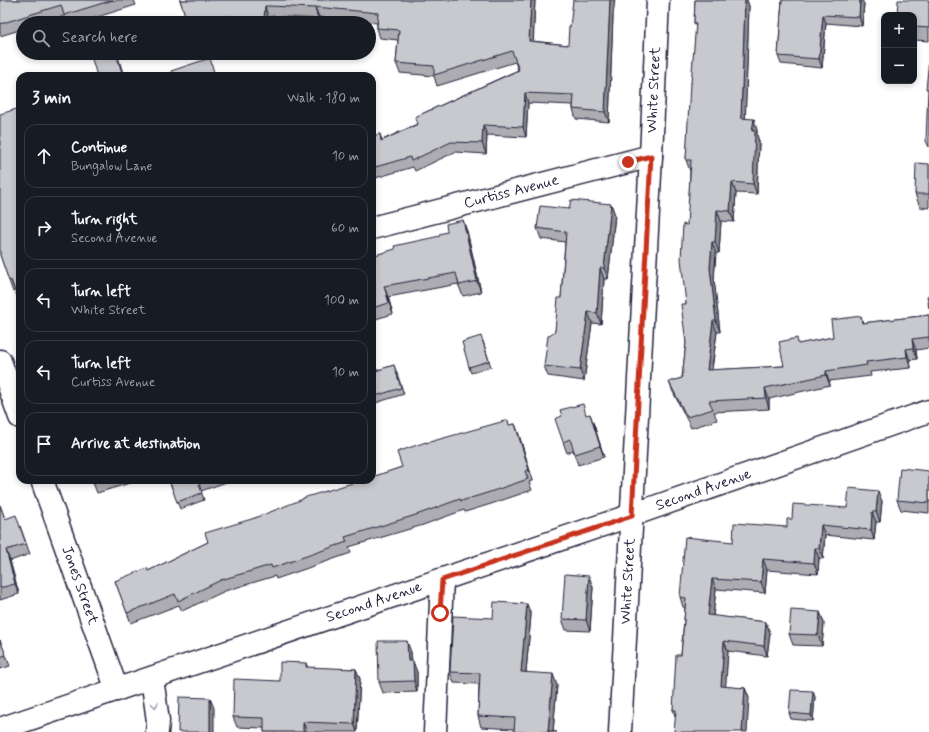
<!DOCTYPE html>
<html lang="en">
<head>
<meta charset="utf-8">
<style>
	:root { --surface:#171b24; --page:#242831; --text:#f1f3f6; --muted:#9ea1a6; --line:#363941 }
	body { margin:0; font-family:Mynerve,sans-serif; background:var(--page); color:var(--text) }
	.controls { position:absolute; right:12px; top:12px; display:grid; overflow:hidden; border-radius:8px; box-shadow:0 2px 6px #0003 }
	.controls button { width:36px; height:36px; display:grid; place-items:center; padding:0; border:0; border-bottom:1px solid var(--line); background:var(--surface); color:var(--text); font:20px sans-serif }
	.stop { position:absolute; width:12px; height:12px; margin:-9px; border:3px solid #c8321e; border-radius:50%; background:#fff }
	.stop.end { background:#c8321e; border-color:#fff; box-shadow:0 1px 4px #0008 }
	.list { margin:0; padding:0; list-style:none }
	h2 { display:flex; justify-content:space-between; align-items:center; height:52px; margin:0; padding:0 16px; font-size:17px }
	h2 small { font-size:13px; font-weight:400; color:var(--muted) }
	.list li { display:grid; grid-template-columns:26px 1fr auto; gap:12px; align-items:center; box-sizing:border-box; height:64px; margin:0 8px 8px; padding:0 8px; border:1px solid var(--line); border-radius:12px }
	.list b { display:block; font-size:15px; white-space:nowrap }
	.list p { margin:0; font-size:13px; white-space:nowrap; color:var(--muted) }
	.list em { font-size:13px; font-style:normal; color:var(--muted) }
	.icon { flex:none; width:22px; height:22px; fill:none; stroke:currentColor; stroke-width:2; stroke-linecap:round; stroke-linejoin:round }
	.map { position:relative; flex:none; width:929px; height:732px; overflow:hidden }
	.search { position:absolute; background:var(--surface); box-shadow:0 2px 6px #0003; left:16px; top:16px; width:360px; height:44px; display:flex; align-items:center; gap:10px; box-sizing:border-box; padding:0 14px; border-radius:22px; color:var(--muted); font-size:15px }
	.panel { position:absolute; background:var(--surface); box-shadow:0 2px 6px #0003; left:16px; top:72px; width:360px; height:412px; border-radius:12px }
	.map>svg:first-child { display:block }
</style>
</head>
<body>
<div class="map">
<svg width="929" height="732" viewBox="0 0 929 732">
	<rect width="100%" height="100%" fill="#fff"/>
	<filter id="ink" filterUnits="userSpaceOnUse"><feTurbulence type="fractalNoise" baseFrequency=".025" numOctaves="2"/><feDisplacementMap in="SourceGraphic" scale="8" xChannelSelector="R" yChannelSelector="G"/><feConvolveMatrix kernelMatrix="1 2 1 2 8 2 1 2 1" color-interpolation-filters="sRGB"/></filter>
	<g filter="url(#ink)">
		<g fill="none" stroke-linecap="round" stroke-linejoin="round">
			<!-- minor casing -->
			<g stroke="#22223b" stroke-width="25">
				<g id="minor">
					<path id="s1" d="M372 228 651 156"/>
					<path d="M0 361 20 417"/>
					<path id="s2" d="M42 480 117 690"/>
					<path d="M152 678 158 721 157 732"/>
					<path id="s3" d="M0 729 632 515 929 411"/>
					<path d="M435 732 442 580"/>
					<path id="s4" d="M620 732 651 156 658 0"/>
				</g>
			</g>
			<!-- minor -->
			<use href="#minor" stroke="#fff" stroke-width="22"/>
		</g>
		<!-- wall -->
		<g fill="#acacb2" stroke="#22223b">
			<path d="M0 0H134L136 5 78 23H67L64 16 41 23H23V29L0 36Z"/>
			<path d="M180 0H535L533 41 568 45 613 15 609 122 576 119 573 109V105L528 103 526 137 487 135 486 154 455 152 415 171 413 167 372 179V136L380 134 382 140 417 124 415 117 518 70 515 62 437 86 434 76 400 73 396 63 398 40 380 38 377 28V23L319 17 318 19 273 16 268 17V23H188Z"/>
			<path d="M695 0H747L749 6 745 119 757 130V135L759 142 757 194 736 193 734 222 721 221 719 253H716L714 279 720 332H717L712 370 784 366 799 344 833 337 861 316 863 323 929 315V348L916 350 917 359 910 360 911 368 870 372 871 376 829 381 830 385 769 399V409L714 412 717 420 691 428 673 392 669 382 682 378 686 343V304L690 171 686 160 696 27 694 23Z"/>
			<path d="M782 0 864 4 862 26 826 23 822 68 781 64 778 56Z"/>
			<path d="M929 0V41L914 40V15Z"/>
			<path d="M929 164V208L920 207 915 194Z"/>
			<path d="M611 204 615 215 608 279H604L601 324 592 323 584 381 548 376 544 366 555 331 561 298 565 242 541 239 537 228 569 209Z"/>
			<path d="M467 231 481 292 463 296 458 284 388 297 393 314 372 320V256Z"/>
			<path d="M1 253 15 291 13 292 0 255Z"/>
			<path d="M483 341 491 367 471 373 469 367Z"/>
			<path d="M394 365 404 394 372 404V372Z"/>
			<path d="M587 415 594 425 604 457 578 465 573 450 567 453 563 442Z"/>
			<path d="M515 424 519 435 533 481 529 482 532 490 491 504 465 512 464 510 423 525 349 547 351 553 276 579 275 576 225 591 182 611 179 605 131 623 115 581 148 571 208 542 255 518 402 467 426 443Z"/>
			<path d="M929 471V513L901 510 897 500Z"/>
			<path d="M92 480H140L97 493Z"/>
			<path d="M169 480H232L201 491 204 500 180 509Z"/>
			<path d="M882 501 880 522H876L874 540 825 535 823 559 819 558 818 574 767 570 765 593 716 589 713 616 766 622 770 633 767 656 728 651 725 687 745 688 749 698 675 716 673 710 681 655 685 608 683 607 680 597 733 542 787 527 792 519Z"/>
			<path d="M0 505 5 519 20 526 30 554 10 561 19 594 0 600Z"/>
			<path d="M593 587 590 631 566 630 562 619Z"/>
			<path d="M820 612 824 623 822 646 793 645 789 634Z"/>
			<path d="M531 615 526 672 557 685 553 732 514 729 481 727 478 716 479 684 454 683 450 672 493 618Z"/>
			<path d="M0 640 10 666 0 669Z"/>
			<path d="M411 652 412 661 417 672V692L383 693 379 682Z"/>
			<path d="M306 663 308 668 356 669 360 679 357 732H264V728L237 727 233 717 280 681Z"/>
			<path d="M815 697 813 721 791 719 789 713Z"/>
		</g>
		<!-- shaded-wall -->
		<g fill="#8c8c91" stroke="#22223b">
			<path d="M531 0H535L533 51 529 41Z"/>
			<path d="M610 0H615L613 15 609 122 605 112Z"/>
			<path d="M745 0H747L749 6 745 129 741 118Z"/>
			<path d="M860 0H862L864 4 862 26 859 17Z"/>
			<path d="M265 6 268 17V23H266L264 19Z"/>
			<path d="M315 7 319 17 318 19 315 8Z"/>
			<path d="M823 15 826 23 822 68 819 59Z"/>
			<path d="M116 53 119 60 124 76H123Z"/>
			<path d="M525 93 528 103 526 137 523 127Z"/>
			<path d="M754 119 757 130V135L759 142 757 194 753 184 752 131Z"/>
			<path d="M483 125 487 135 486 154 482 143Z"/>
			<path d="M732 182 736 193 734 222 730 211Z"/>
			<path d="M611 204 615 215 608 279 604 268Z"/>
			<path d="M717 210 721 221 719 253 715 242Z"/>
			<path d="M463 220 467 231 481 292 477 281Z"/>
			<path d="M712 242 716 253 714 279 720 332 716 321 710 268Z"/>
			<path d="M600 268 604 279 601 324 597 313Z"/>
			<path d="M384 286 388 297 393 314 389 303Z"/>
			<path d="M588 312 592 323 584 381 580 370Z"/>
			<path d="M713 321 717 332 710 381 707 370Z"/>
			<path d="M912 339 916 350 917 359 913 348Z"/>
			<path d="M906 349 910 360 911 368 907 357Z"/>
			<path d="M826 371 829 381 830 385 826 375Z"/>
			<path d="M765 388 769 399V409L766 398Z"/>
			<path d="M590 414 594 425 604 457 600 446Z"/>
			<path d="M515 424 519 435 533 481 529 470Z"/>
			<path d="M878 491 882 501 880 522 876 512Z"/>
			<path d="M872 512 876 522 874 540 871 530Z"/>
			<path d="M821 525 825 535 823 559 819 548Z"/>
			<path d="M815 548 819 558 818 574 814 563Z"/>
			<path d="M6 550 10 561 19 594 15 584Z"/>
			<path d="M763 559 767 570 765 593 761 582Z"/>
			<path d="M589 576 593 587 590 631 586 620Z"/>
			<path d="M712 579 716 589 712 626 708 615Z"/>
			<path d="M527 604 531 615 525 683 521 672Z"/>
			<path d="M820 612 824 623 822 646 818 635Z"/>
			<path d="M766 622 770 633 767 656 764 646Z"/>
			<path d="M407 641 411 652 412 671 408 661Z"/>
			<path d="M724 641 728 651 725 697 721 686Z"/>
			<path d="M413 661 417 672V692L414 681Z"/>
			<path d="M356 669 360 679 357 732 354 724Z"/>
			<path d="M553 674 557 685 553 732 548 731Z"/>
			<path d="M745 688 749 698 747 732H742Z"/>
			<path d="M813 691 815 697 813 721 811 715Z"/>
			<path d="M210 698 214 708V732H210Z"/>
			<path d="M303 722 307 732H303Z"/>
		</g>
		<!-- building -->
		<g fill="#c8c8cf" stroke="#22223b">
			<path d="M0 0H113L64 15 61 5 0 24Z"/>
			<path d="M180 0H531L529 41 568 45 569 26 570 27 573 0H610L605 112 573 109 574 95 525 93 523 127 483 125 482 143 451 142 411 161 410 157 372 168V136L380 134 381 141 418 124 415 117 519 70 512 51 434 75V66L396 63 399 30 377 28 378 13 315 7V8L269 6H265L264 19 225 16 227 23H201L200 17 187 21Z"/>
			<path d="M695 0H745L741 118 754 119 752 131H755L753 184 732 182 730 211 717 210 715 242H712L710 268 716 321H713L707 370 784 366 779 342 797 338 798 344 833 337 831 320 861 316 862 323 929 315V337L912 339 913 348 906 349 907 357 866 362 867 365 826 371V375L765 388 766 398 709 401 713 409 687 417 669 382 682 378 686 343 681 304H686L681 259 683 224 687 225 691 160H686L690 83H691L696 23H694Z"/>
			<path d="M782 0H860L859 17 823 15 819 59 778 56Z"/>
			<path d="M898 0H929V28L914 27V15H897Z"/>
			<path d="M101 53H116L123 76H97L91 56Z"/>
			<path d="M210 58 215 76H173L171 71Z"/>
			<path d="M929 59V147L926 141 928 89H926Z"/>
			<path d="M20 108V304L11 280 9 281 0 255V253H1L0 249V114Z"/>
			<path d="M916 163 929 164V194H915Z"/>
			<path d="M571 200 611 204 604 268H600L597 313 588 312 580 370 544 366 548 336 555 331 558 298H561L566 232 537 228 540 206 569 209Z"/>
			<path d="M463 220 477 281 459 285 456 273 384 286 389 303 372 308V256L395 249 394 246 440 236 439 234 447 232 446 224Z"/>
			<path d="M929 295V308L927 296Z"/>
			<path d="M481 336 489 361 469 367 462 342Z"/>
			<path d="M394 365 401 388 372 397V372Z"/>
			<path d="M583 404 586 415 590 414 600 446 575 454 570 439 563 442 555 419 562 416 560 410Z"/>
			<path d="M508 420 509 425 515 424 529 470 525 471 528 479 487 493 461 501 460 499 419 514 345 537 347 542 272 568 271 565 221 580 178 601 175 594 127 613 115 581 147 568 148 571 208 542 205 533 255 518 303 499V498L362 480H372V477L402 467 397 452 426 442V443Z"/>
			<path d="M900 468 929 471V503L897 500Z"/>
			<path d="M92 480H101L93 483Z"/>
			<path d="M169 480H209L199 484 202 493 177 502Z"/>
			<path d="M849 488 878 491 876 512H872L871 530 821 525 819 548H815L814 563 763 559 761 582 712 579 708 615 766 622 764 646 724 641 721 686 745 688 742 732H674L676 710H673L676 655H681L686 598 680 597 685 537 733 542 734 523 787 527V519H792L793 504 847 508Z"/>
			<path d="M0 505 5 519 16 515 26 544 6 550 15 584 0 588Z"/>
			<path d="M565 574 589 576 586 620 562 619Z"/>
			<path d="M494 602 527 604 521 672 553 674 548 731 557 732H514L515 718 478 716 480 673 450 672 453 616 493 618Z"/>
			<path d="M791 610 820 612 818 635 789 634Z"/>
			<path d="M0 640 6 655 0 657Z"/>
			<path d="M378 641H407L408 661H413L414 681 379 682Z"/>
			<path d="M280 662 306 663V667L356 669 354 724 303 722V732H264V718L233 717 234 679 280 681Z"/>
			<path d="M791 690 813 691 811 715 789 713Z"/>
			<path d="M179 697 210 698V732H178Z"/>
		</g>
		<!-- one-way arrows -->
		<defs><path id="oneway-chevron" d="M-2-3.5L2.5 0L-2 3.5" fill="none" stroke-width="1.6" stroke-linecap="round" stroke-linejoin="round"/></defs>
		<use stroke="#9c9ca7" href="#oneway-chevron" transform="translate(155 705) rotate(82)"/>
	</g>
	<g fill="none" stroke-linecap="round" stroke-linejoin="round" filter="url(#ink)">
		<!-- route -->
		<path stroke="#c8321e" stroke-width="5" d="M440 613 442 580 632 516 651 156 628 162"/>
	</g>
	<g text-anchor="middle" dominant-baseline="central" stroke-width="3" stroke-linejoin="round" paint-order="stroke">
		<!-- street labels -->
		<g font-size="15" fill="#22223b" stroke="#fff">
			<text stroke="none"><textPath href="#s4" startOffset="643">White Street</textPath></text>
			<text stroke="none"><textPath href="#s1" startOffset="144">Curtiss Avenue</textPath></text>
			<text stroke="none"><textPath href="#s3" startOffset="743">Second Avenue</textPath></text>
			<text stroke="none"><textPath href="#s4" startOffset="151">White Street</textPath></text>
			<text stroke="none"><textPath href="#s2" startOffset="112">Jones Street</textPath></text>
			<text stroke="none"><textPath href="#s3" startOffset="395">Second Avenue</textPath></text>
		</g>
	</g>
</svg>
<div class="controls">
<button>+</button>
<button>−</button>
</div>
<div class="stop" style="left:440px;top:613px"></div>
<div class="stop end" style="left:628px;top:162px"></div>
<div class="search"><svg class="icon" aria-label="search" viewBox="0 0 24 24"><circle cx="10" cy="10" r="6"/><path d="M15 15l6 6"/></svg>Search here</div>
<section class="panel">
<h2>3 min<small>Walk · 180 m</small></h2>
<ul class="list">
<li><svg class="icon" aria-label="ahead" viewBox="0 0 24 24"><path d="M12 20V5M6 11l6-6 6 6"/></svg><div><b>Continue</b><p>Bungalow Lane</p></div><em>10 m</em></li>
<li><svg class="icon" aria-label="right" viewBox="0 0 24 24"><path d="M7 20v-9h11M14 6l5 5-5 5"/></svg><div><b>Turn right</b><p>Second Avenue</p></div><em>60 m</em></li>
<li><svg class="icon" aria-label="left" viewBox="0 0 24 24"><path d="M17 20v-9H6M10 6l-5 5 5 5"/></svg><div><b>Turn left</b><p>White Street</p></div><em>100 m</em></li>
<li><svg class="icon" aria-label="left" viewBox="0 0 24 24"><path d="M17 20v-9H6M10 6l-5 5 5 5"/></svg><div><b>Turn left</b><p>Curtiss Avenue</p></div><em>10 m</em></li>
<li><svg class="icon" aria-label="arrive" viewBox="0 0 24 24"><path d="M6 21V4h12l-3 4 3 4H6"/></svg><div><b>Arrive at destination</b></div></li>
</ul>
</section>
</div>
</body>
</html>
